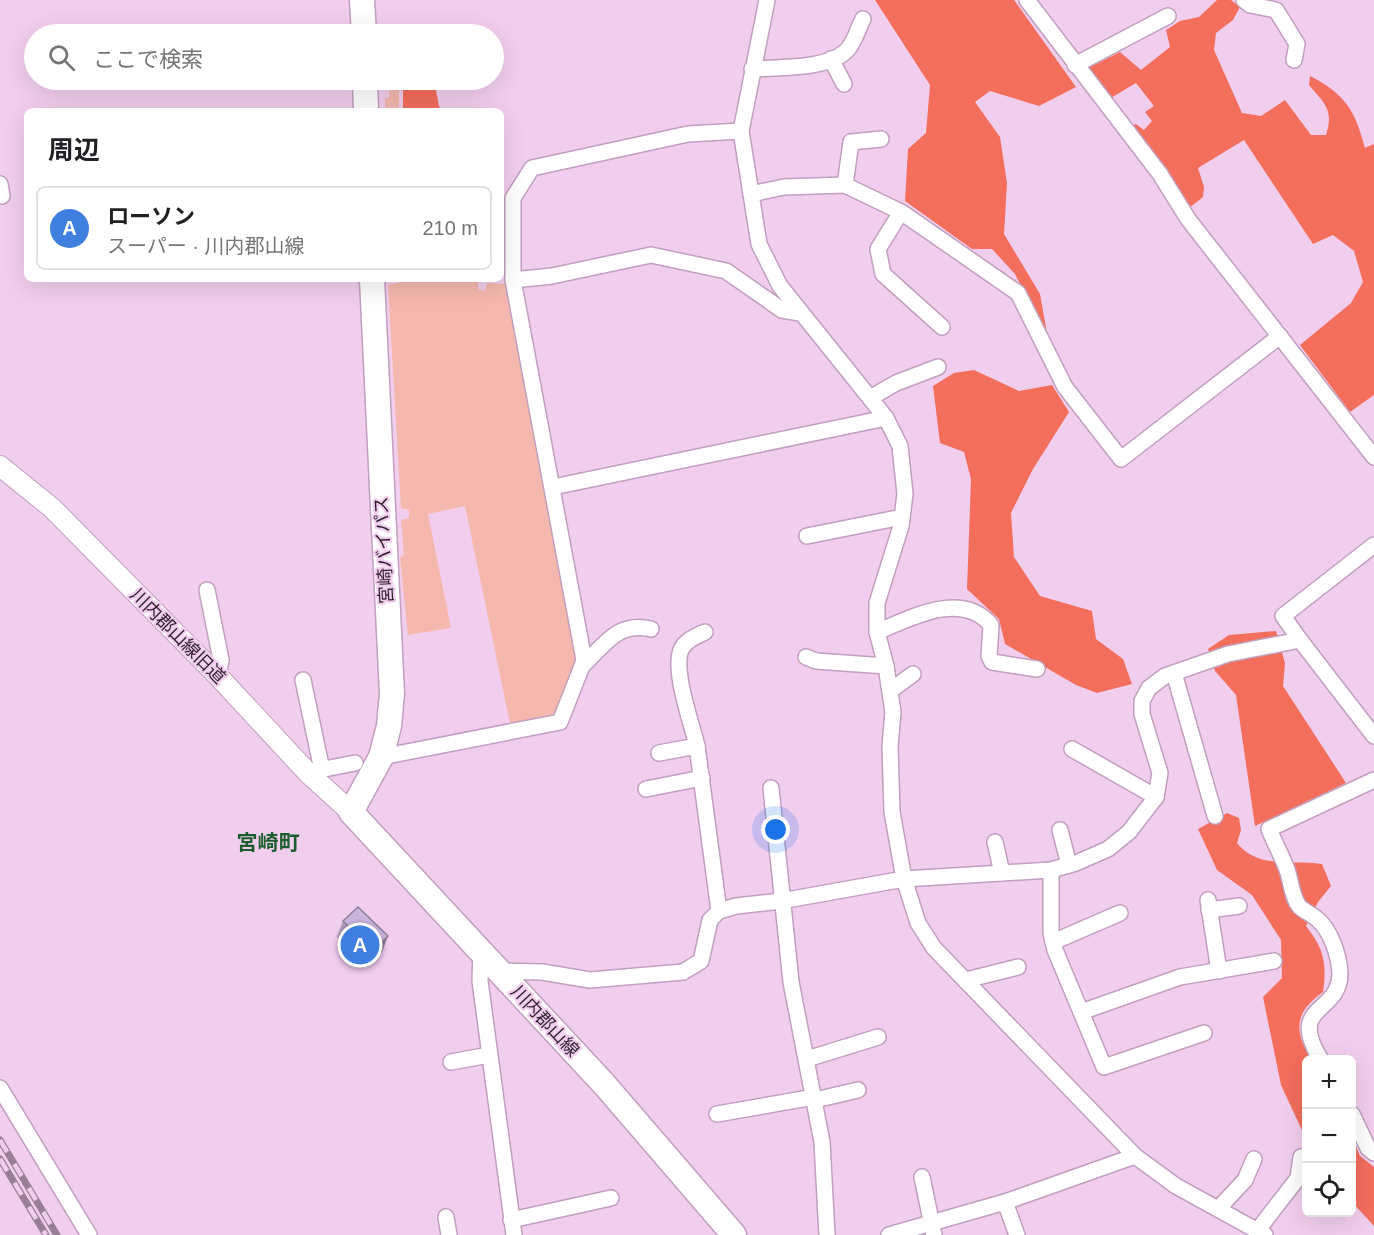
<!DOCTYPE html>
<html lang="ja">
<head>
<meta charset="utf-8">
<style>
	:root { --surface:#fff; --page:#f2f2f2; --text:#202124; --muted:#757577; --line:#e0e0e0; --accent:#0b8043 }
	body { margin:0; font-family:Helvetica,"Noto Sans JP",sans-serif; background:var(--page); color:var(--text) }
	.controls { position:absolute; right:18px; bottom:18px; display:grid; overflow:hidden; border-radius:9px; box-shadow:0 6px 24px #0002 }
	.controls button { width:54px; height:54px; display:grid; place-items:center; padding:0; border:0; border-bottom:2px solid var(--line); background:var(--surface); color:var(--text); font:30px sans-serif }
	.you { position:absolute; left:776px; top:830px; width:21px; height:21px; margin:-15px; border:4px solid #fff; border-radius:50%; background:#1a73e8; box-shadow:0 0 0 9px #1a73e833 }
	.badge { display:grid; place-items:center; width:39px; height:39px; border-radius:50%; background:var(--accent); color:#fff; font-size:20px; font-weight:700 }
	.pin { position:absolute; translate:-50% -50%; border:3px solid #fff; box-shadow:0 2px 6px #0006 }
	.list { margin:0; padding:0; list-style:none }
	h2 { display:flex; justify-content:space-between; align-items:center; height:78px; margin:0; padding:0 24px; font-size:26px }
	h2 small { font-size:20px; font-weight:400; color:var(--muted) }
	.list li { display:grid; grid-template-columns:39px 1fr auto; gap:18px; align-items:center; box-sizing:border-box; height:84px; margin:0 12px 12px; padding:0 12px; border:2px solid var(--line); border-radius:9px }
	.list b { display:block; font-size:22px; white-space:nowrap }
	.list p { margin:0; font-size:20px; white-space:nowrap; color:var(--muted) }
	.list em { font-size:20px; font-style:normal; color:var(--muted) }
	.icon { flex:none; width:33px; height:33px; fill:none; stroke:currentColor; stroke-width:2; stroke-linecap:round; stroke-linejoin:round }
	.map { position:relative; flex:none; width:1374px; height:1235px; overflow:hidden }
	.search { position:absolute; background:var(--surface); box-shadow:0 6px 24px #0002; left:24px; top:24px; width:480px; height:66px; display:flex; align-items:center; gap:15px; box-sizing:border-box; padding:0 21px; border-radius:33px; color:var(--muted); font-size:22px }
	.panel { position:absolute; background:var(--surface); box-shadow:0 6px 24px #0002; left:24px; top:108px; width:480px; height:174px; border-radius:9px }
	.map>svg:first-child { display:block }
</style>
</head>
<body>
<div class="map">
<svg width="1374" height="1235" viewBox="0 0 1374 1235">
	<rect width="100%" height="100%" fill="#f2ceee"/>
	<!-- green -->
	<g fill="#f6b8ae">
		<path d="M384 80H399V111H385V98H389V84L384 83Z"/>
		<path d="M415 279H478V289L485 291 487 283 508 284 577 656 556 717 511 728 465 506 428 514 451 628 408 635 400 558 404 555 401 520 409 518V510L401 508 388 285Z"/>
	</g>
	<!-- forest -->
	<g fill="#f46e5c">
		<path d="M875 0H1014L1076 87 1039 106 990 91 975 102 1000 137 1007 183 1004 234 1040 294 1048 339 1015 274 992 249H972L905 201 908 149 926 133 930 85Z"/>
		<path d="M1217 0H1231L1240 7 1233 20 1216 33 1214 50 1242 113 1261 116 1285 100 1311 135H1326C1334 110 1325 104 1309 85L1310 76C1345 94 1355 110 1365 148L1374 144V395L1350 412 1300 345 1351 303 1363 282 1354 251 1333 235 1313 244 1244 140 1198 168 1204 187 1203 197 1189 208 1130 126 1136 124 1144 130 1152 121 1145 112 1154 106 1136 83 1109 99 1088 68 1120 52 1141 70 1170 47 1166 30 1180 21 1199 17Z"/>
		<path d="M403 80H434L440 111H403Z"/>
		<path d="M974 370 1019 391 1052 385 1069 412 1033 469 1011 513 1014 557 1040 596 1092 611 1096 639 1123 659 1132 684 1097 693 1076 685 1005 644 999 619 967 589 971 479 964 452 940 443 933 386 954 373Z"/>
		<path d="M1276 631 1285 663 1283 686 1346 783 1255 826 1236 695 1215 671 1208 649 1229 635Z"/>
		<path d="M1227 813 1239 818 1241 830 1237 843C1259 870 1292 859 1322 864L1331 886 1318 902 1306 926C1324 949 1327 963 1323 992 1295 1012 1293 1030 1311 1059L1306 1060V1139L1281 1085 1263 997 1282 978 1281 940 1252 895 1217 870 1198 829Z"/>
		<path d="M1352 1137 1360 1156 1374 1167V1226L1352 1202Z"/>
	</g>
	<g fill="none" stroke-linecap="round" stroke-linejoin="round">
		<!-- minor casing -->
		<g stroke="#c19fbe" stroke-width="18">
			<g id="minor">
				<path d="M767 0 741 131 759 244 780 286 886 418 900 446 905 494 901 526 877 603V632L886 666 893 712 890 746 892 812 904 879 918 923 934 948 1135 1156 1176 1186 1265 1235"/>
				<path d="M1027 0 1160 174 1188 219 1374 457"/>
				<path d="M1244 0 1250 5 1276 10 1297 44 1294 60"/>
				<path d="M831 59 844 84"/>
				<path d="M1075 65 1168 16"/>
				<path d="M752 69C778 67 830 70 848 49 855 41 858 28 863 19"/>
				<path d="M0 184 2 196"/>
				<path d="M845 185 851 142 881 139"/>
				<path d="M751 194 784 187 845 185 901 212 1018 293 1065 387 1121 459 1280 336"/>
				<path d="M901 212 878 249 883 274 942 327"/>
				<path d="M513 280 552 276 651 255 726 271 782 310 800 313"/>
				<path d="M870 398 896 383 938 367"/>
				<path d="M553 487 886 418"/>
				<path d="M807 536 902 517"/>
				<path d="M207 590 221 660 218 676"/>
				<path d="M877 632C910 618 962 590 991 625L989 656 992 662 1037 669"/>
				<path d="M1300 640 1374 736"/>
				<path d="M806 657 816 661 886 666"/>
				<path d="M582 666C605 645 617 621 651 629"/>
				<path d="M1174 673 1215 816"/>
				<path d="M303 680 322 770"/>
				<path d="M890 691 913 674"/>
				<path d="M697 746C692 724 671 667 682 648 687 639 697 636 705 632"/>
				<path d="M1072 749 1156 797"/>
				<path d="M659 753 697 746 719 911"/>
				<path d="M381 757 560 722 582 666 584 660 513 280V198L532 168 688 134 741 131"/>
				<path d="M314 771 355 763"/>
				<path d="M771 788 791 982 822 1142 827 1235"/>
				<path d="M646 789 702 778"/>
				<path d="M1060 830 1069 865"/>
				<path d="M995 842 1002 873"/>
				<path d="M1051 870V933L1055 950 1104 1067 1204 1033"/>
				<path d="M1208 900 1219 971"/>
				<path d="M1209 910 1239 906"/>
				<path d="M1053 942 1120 913"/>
				<path d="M481 950 480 981 514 1235"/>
				<path d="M499 971 542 972 590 980 683 972 701 961 710 920 719 911 736 906 781 901 904 879 1051 870 1076 863 1108 849 1129 832 1156 797 1160 773 1142 714V701L1149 688 1165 676 1228 654 1300 640 1283 616 1374 545"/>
				<path d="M966 980 1018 967"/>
				<path d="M1081 1012 1180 977 1274 961"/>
				<path d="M807 1059 878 1037"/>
				<path d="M1321 1060C1286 1003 1340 1015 1340 973 1339 956 1331 930 1317 919 1312 914 1303 911 1299 906 1291 896 1291 878 1286 867 1281 854 1274 842 1269 829L1374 780"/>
				<path d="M451 1062 489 1055"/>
				<path d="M0 1088 89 1235"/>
				<path d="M815 1100 858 1090"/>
				<path d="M717 1114 814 1097"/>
				<path d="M1352 1114 1368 1148 1374 1153"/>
				<path d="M922 1177 934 1235"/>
				<path d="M1005 1202 1017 1235"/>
				<path d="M1218 1209 1245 1180 1254 1159"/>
				<path d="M446 1217 449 1235"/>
				<path d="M511 1220 611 1198"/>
				<path d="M1257 1231 1298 1178 1301 1157"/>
				<path d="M889 1235 1005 1202 1135 1156"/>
			</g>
		</g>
		<!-- tertiary casing -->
		<g stroke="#c19fbe" stroke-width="22">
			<path id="tertiary" d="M0 466 52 508 218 676 308 773 351 812"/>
		</g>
		<!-- primary casing -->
		<g stroke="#c19fbe" stroke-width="27">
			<g id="primary">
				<path d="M362 0 364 34"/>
				<path d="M365 80 366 111"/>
				<path d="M372 279 392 694 389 726 381 757 351 812 604 1084 734 1235"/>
			</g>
		</g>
		<!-- minor -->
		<use href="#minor" stroke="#fff" stroke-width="15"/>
		<!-- tertiary -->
		<use href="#tertiary" stroke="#fff" stroke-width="20"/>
		<!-- primary -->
		<use href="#primary" stroke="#fff" stroke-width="24"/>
		<!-- rail casing -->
		<g stroke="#987f96" stroke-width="7">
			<g id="rail">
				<path d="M0 1140 57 1235"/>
				<path d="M0 1159 46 1235"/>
			</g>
		</g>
		<!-- rail -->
		<use href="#rail" stroke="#f2ceee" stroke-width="4.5" stroke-dasharray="14" stroke-linecap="butt"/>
	</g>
	<!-- wall -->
	<path fill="#ae9cbd" d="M343 921 382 952 367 967 337 937Z"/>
	<!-- shaded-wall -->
	<path fill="#8d7f9a" d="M388 936 382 952 367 967 373 951Z"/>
	<!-- building -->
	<path fill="#cab5dc" stroke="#8d7f9a" stroke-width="1.5" d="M358 907 388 936 373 951 343 921Z"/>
	<g text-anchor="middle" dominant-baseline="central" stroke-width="4.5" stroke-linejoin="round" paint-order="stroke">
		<!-- street labels -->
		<g font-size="18" fill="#2b1e2a" stroke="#f2ceee">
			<text transform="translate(384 550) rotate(-93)">宮崎バイパス</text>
			<text transform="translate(178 636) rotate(45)">川内郡山線旧道</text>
			<text transform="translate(545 1021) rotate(47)">川内郡山線</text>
		</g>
		<!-- quarter labels -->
		<g font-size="21" font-weight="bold" fill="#1a5c2d" stroke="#f2ceee">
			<text x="268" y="842">宮崎町</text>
		</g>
	</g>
</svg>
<div class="controls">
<button>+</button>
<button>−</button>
<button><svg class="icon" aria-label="locate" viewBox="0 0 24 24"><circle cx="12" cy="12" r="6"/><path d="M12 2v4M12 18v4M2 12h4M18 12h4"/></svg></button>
</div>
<div class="you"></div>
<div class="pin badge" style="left:360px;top:945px;background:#3f7fe0">A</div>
<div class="search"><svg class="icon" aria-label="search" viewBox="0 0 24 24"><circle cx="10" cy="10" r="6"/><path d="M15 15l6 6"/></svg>ここで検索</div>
<section class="panel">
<h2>周辺<small></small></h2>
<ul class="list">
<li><span class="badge" style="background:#3f7fe0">A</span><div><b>ローソン</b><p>スーパー · 川内郡山線</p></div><em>210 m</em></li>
</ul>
</section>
</div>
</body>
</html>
